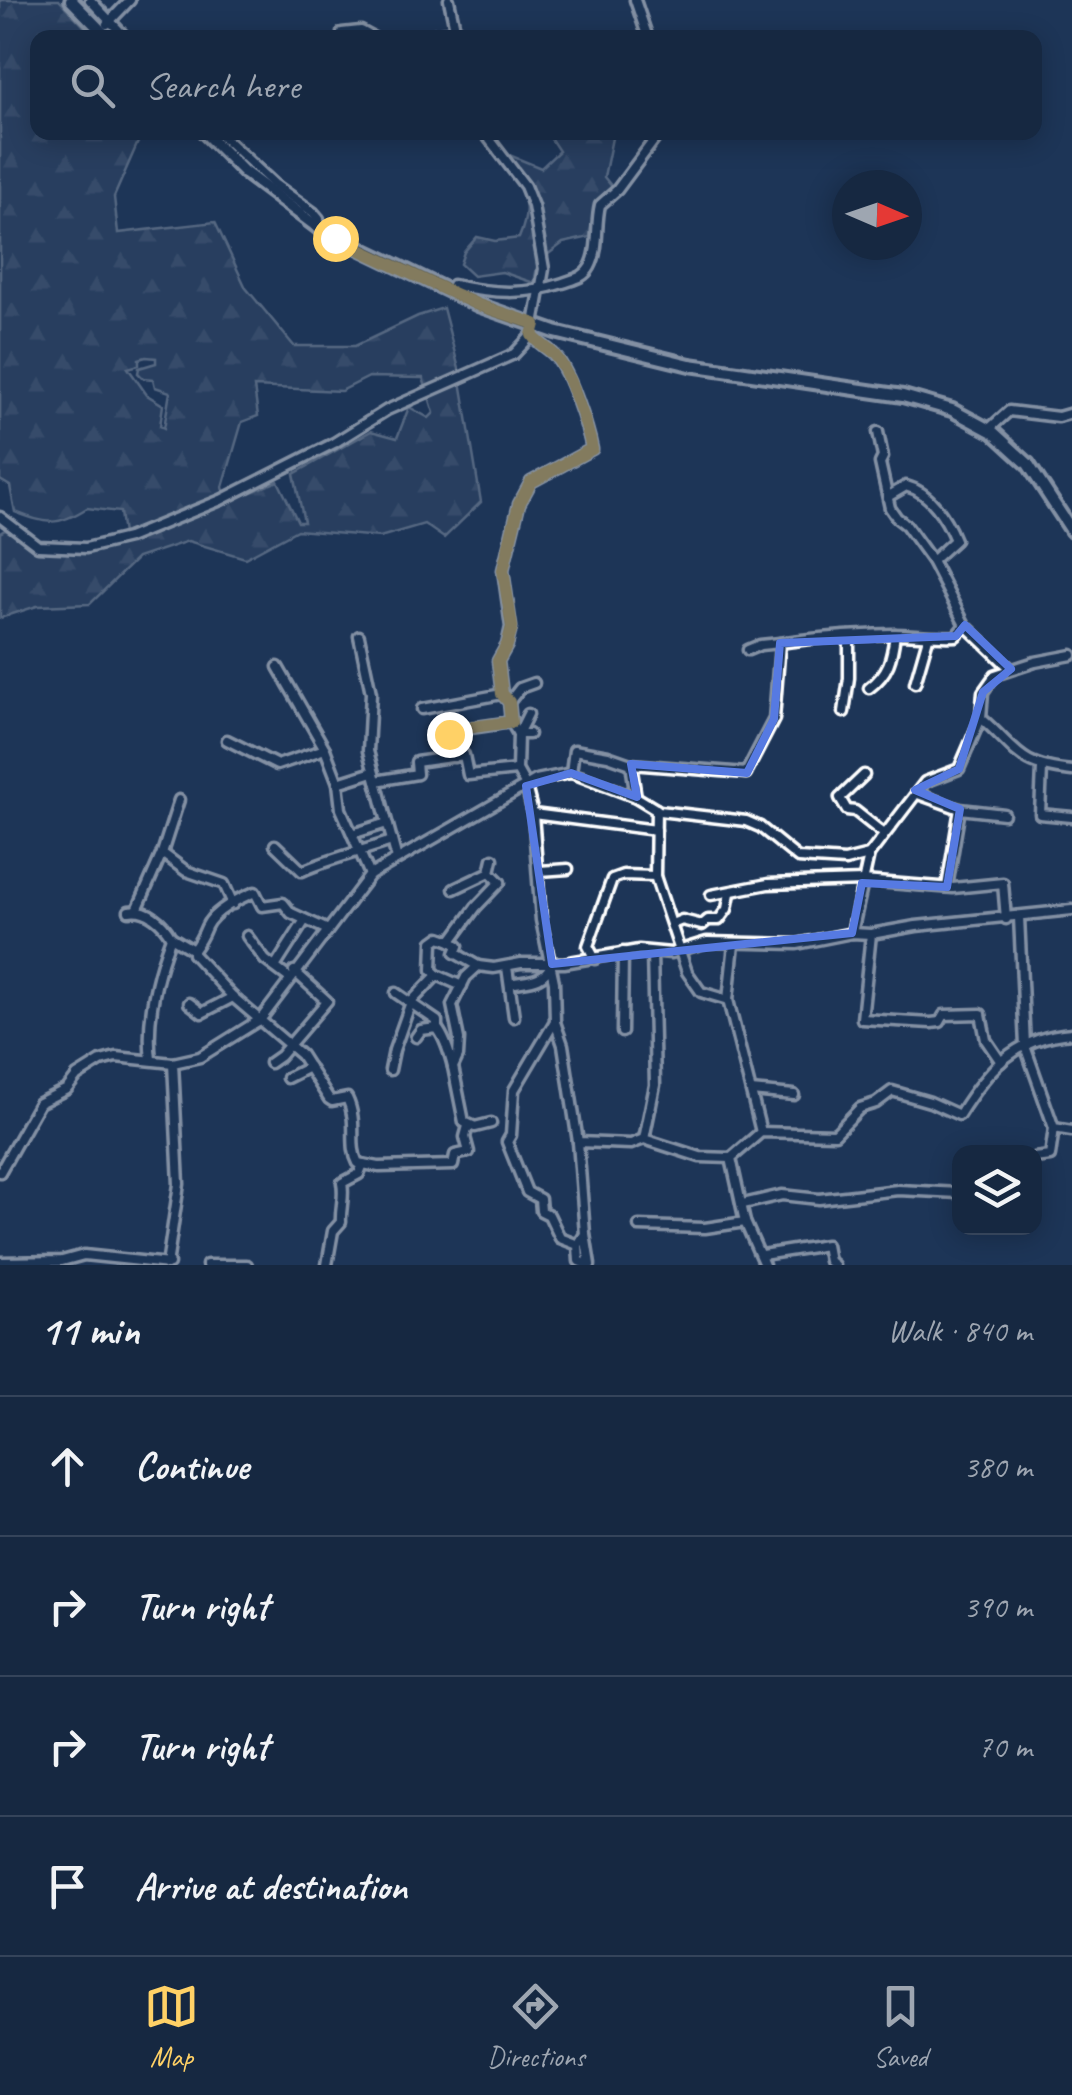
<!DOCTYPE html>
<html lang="en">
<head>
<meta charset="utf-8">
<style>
	:root { --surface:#162841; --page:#23344c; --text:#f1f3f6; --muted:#9ea6b1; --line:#35445a; --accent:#ffd166 }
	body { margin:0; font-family:Caveat,sans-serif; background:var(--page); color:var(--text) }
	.controls { position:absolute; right:30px; bottom:30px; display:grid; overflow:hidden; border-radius:20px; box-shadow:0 5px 25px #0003 }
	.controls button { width:90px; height:90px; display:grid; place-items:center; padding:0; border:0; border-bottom:2px solid var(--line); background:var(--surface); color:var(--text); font:50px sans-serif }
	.compass { position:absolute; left:832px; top:170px; width:90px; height:90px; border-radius:50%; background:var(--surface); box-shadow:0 5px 25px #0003; rotate:92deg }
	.stop { position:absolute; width:30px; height:30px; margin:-22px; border:8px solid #ffd166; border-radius:50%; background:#fff }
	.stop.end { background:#ffd166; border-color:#fff; box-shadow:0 2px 10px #0008 }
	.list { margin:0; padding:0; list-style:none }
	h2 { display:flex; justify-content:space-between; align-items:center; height:130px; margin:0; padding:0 40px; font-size:42px }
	h2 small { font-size:32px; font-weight:400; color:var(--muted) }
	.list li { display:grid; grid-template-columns:65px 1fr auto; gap:30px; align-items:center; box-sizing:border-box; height:140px; padding:0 40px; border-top:2px solid var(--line) }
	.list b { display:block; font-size:38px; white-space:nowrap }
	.list em { font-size:32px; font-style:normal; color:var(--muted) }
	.icon { flex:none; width:55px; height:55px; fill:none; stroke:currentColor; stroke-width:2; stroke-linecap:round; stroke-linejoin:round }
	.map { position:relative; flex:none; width:1072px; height:1265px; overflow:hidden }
	.search { position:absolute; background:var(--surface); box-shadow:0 5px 25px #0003; left:30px; right:30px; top:30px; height:110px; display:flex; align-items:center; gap:25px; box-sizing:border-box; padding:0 35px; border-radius:20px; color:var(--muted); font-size:38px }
	.sheet { height:690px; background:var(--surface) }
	nav { display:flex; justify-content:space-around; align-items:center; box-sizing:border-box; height:140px; border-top:2px solid var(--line); background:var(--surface); font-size:28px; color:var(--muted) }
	nav a { display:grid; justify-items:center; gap:5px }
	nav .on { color:var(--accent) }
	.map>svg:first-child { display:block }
</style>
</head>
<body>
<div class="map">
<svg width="1072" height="1265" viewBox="0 0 1072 1265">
	<defs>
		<pattern id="forest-firs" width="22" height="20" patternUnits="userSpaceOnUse" patternTransform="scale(2.5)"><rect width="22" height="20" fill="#364b69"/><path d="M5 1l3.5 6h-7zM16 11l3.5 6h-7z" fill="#546680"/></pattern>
	</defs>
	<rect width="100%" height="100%" fill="#1d3557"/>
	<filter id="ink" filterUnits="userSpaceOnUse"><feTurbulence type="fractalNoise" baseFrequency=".01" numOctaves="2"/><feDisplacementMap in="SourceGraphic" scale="20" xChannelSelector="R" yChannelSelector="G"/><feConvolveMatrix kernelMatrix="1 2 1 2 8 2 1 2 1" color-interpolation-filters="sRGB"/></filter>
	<g filter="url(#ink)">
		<!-- forest -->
		<g fill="url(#forest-firs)" stroke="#9aa5b4" stroke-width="2.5" fill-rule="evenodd">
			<path d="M0 0H59L94 37 38 38V132L142 133 114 197 118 233 215 222 246 288 294 346H355L418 316 443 308 459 369 481 502 444 538 424 524 380 537 297 530 245 558 188 541 137 558 90 604 37 606 0 618V533L5 530C17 536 30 545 43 548 67 555 101 550 124 542L120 512 87 508C57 527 47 524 15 512L10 486 0 480ZM146 357 156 358V363L139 368 138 373 143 378 153 379 155 387 170 392 164 428 160 426 163 405 147 395 128 368 139 365V359ZM369 377 423 378 434 413 429 418 409 407 397 438 371 431 294 474 304 522H298L278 481 227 502 223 487 242 422 258 416 254 387 341 391Z"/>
			<path d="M547 133H613L604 177 613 188 593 212 590 237 563 243 538 262 534 283 502 272 473 276 460 264 464 252 477 237 495 241 519 238C534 202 523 190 501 162L502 152 541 168 559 151Z"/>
		</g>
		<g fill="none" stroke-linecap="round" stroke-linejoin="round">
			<!-- minor casing -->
			<g stroke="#fff" stroke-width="15">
				<g id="minor">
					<path d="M90 0 126 38"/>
					<path d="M449 0 457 38"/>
					<path d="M635 0 648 38"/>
					<path d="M107 24 130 0"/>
					<path d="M342 33 361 31 374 38"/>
					<path d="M410 38 456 31"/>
					<path d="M218 132 274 184 313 212 319 219 320 229"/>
					<path d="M453 285C492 293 525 296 563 283 574 279 584 278 590 267 600 249 595 225 600 205L617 190 660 132"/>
					<path d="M532 335C539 345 549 348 556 357 570 373 588 428 592 449L531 482 519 504 503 570 511 627 507 645 498 661 502 694 509 702 511 722 518 734 517 770 526 786 533 814 541 920 554 982 555 1021 514 1090 511 1135 507 1142 527 1192 540 1199 541 1211 549 1215 560 1238 578 1245 579 1261 588 1265"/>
					<path d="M988 430 1009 411 1058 417 1072 413"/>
					<path d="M878 432 883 457 880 463 890 508 897 518 906 525 932 561 965 625 1011 669"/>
					<path d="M889 496 906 486C930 492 946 518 955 540L932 561"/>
					<path d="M0 517 38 546 86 548 128 538 221 500 334 443 387 410 514 354 532 335 544 269 533 206 525 186 484 132"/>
					<path d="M359 636 371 693 368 751 397 859"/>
					<path d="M748 650 760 645 780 643"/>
					<path d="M278 667 325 749 338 783 341 809 370 875"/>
					<path d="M915 683 928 638"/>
					<path d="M869 688C889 673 892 658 895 634"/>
					<path d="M509 702 520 688 534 683"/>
					<path d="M422 709 502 694"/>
					<path d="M844 712 849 678V636"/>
					<path d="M528 714 518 734H529"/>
					<path d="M981 718C1020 752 1016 765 1072 771"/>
					<path d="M227 740 277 765 325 749"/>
					<path d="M454 757 450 731 511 722"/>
					<path d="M631 764 746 773 774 719 780 643C817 637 854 635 892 634 914 634 934 637 956 636L965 625"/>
					<path d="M1042 768 1040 814 1072 817"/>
					<path d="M571 773 574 750 608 756 631 764 636 797"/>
					<path d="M864 775 840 798 847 810 855 811 884 834"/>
					<path d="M376 781 417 774 416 762 464 755 468 775 517 770"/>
					<path d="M338 783 373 772"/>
					<path d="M918 794 960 809 1004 814"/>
					<path d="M179 800 162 853 186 871 224 884 233 904"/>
					<path d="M656 809 655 876 687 972 701 992 728 1000 761 1132"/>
					<path d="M533 814 656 830"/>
					<path d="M352 834 387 823"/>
					<path d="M275 845 302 871C332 858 362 851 392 841"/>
					<path d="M540 871 568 869"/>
					<path d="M947 887 960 809"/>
					<path d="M454 889 490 872"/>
					<path d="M711 895 768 884 863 881 953 888 1003 883 1006 919"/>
					<path d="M137 910 162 853"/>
					<path d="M129 911C147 908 163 922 171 937 156 976 146 1018 151 1060"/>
					<path d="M1019 917 1025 1046 1054 1128 1072 1131"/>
					<path d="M672 924 682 920 702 925 708 920H719L727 909 730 893"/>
					<path d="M852 933 869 855"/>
					<path d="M871 934 862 1019 931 1023 940 1022 944 1015 981 1014 986 1040 1001 1062"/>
					<path d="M247 936 265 960 289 978"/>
					<path d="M171 937 193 950C200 941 202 937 206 927 213 911 240 898 255 892L262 906 283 903 291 913 328 930"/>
					<path d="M451 941 458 946 455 953 478 966"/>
					<path d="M193 950V954L233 997 301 1055 329 1099 332 1101 347 1098C359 1123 348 1144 358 1163L363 1164 359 1174 342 1183C345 1197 340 1208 341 1222L333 1231 327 1265"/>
					<path d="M595 959 588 946 612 879 623 875 655 876"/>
					<path d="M275 967 305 920"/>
					<path d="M507 967 514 1017"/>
					<path d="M437 975 462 986"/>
					<path d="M510 984C528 980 542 983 552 964"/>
					<path d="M396 993 437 1021V1028"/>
					<path d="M728 1000 734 944"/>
					<path d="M189 1003 202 1013 233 997"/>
					<path d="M555 1022 563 1045 578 1142 631 1144 644 1139 700 1157 731 1158"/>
					<path d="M622 1032 623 952"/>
					<path d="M416 1037 421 1030 437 1028C445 1038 450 1055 453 1067"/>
					<path d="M270 1063 280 1056 327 1001 294 971"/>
					<path d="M390 1070 394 1050 411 1002 437 975 432 970 433 942 440 937 451 941 476 907 500 882 490 872 493 859"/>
					<path d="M287 1078 309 1067"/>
					<path d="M751 1091 794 1095"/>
					<path d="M491 1123 475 1127 464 1122 453 1067 458 1056 459 1039 452 1005 466 977 478 966 494 968 521 963H564L639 950 671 953 707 942 797 944 852 933 871 934 916 926 1072 910"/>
					<path d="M644 1139 655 1085 652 952"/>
					<path d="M1034 1158 1050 1156 1054 1128"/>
					<path d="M363 1164 379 1167 453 1165 455 1155 469 1152 465 1137 468 1126"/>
					<path d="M0 1172 39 1103 67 1089 77 1076 101 1061 116 1057 173 1063"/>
					<path d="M743 1204 782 1195 819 1199 898 1190 960 1193"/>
					<path d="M639 1226 705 1228 745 1222"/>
					<path d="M585 1234 590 1265"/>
					<path d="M578 1245 585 1234 578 1142"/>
					<path d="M762 1255 826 1245 829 1261 834 1265"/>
					<path d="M0 1262 62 1261 84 1255 169 1264"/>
					<path d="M167 1265 179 1184 173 1063 200 1057 261 1019 370 875 536 780 571 773 580 776 636 797 659 811 746 821 760 827 798 858 845 861 869 855 925 782 959 769 981 718 983 692 995 675 1035 662 1072 655"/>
					<path d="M207 1265H247"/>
					<path d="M764 1265 745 1222 731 1158 761 1132 835 1134 860 1108 876 1103 892 1091 930 1102 959 1115C987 1070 1015 1037 1072 1033"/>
				</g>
			</g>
			<!-- secondary casing -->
			<g stroke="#fff" stroke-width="18">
				<g id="secondary">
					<path d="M71 0 108 38"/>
					<path d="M204 132 244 172 320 229 478 305 555 332 690 365 903 396 952 410 993 432 1028 464 1072 531"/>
				</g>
			</g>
			<!-- minor -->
			<use href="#minor" stroke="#1d3557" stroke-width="8"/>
			<!-- secondary -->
			<use href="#secondary" stroke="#1d3557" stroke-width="10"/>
		</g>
	</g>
	<g fill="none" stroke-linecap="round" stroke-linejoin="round" filter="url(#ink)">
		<!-- route -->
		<path stroke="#ffd166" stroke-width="12" d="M335 238 478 305 535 324 532 335C539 345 549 348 556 357 570 373 588 428 592 449L531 482 519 504 503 570 512 627 507 645 498 661 502 694 509 702 511 722 450 730 449 734"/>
	</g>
	<!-- marked area -->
	<path d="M0 0H1072V1265H0ZM965 625 1011 669 983 692 959 769 915 790 960 809 947 887 862 883 852 933 552 964 526 786 571 773 637 797 631 764 747 773 774 719 780 643 956 636Z" fill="#1d3557" fill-opacity=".55" fill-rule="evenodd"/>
	<path fill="none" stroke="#567ae2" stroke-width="8" stroke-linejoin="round" d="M965 625 1011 669 983 692 959 769 915 790 960 809 947 887 862 883 852 933 552 964 526 786 571 773 637 797 631 764 747 773 774 719 780 643 956 636Z"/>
</svg>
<div class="controls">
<button><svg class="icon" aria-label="layers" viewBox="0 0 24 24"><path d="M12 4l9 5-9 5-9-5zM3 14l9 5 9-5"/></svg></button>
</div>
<svg class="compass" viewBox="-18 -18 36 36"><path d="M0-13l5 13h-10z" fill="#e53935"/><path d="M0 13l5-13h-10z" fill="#9ea6b1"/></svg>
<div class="stop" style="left:335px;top:238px"></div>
<div class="stop end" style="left:449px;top:734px"></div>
<div class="search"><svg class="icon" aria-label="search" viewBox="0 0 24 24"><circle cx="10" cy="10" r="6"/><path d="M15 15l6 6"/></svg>Search here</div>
</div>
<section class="sheet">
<h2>11 min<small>Walk · 840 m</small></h2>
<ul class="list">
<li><svg class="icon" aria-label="ahead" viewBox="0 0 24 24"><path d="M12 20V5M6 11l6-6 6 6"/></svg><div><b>Continue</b></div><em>380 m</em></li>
<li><svg class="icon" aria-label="right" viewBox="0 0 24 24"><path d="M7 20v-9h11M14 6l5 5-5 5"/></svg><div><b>Turn right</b></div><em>390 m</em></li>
<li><svg class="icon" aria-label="right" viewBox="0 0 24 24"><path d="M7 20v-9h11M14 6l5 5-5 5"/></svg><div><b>Turn right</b></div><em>70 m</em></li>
<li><svg class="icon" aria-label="arrive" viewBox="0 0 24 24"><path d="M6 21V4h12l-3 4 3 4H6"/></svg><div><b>Arrive at destination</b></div></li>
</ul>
</section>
<nav>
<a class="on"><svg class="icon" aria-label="map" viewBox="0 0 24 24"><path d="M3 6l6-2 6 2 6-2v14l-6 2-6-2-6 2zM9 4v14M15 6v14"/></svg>Map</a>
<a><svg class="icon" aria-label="directions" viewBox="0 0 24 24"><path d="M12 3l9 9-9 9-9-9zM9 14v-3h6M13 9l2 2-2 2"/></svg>Directions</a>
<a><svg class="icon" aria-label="saved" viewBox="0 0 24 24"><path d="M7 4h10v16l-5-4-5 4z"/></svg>Saved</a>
</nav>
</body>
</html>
